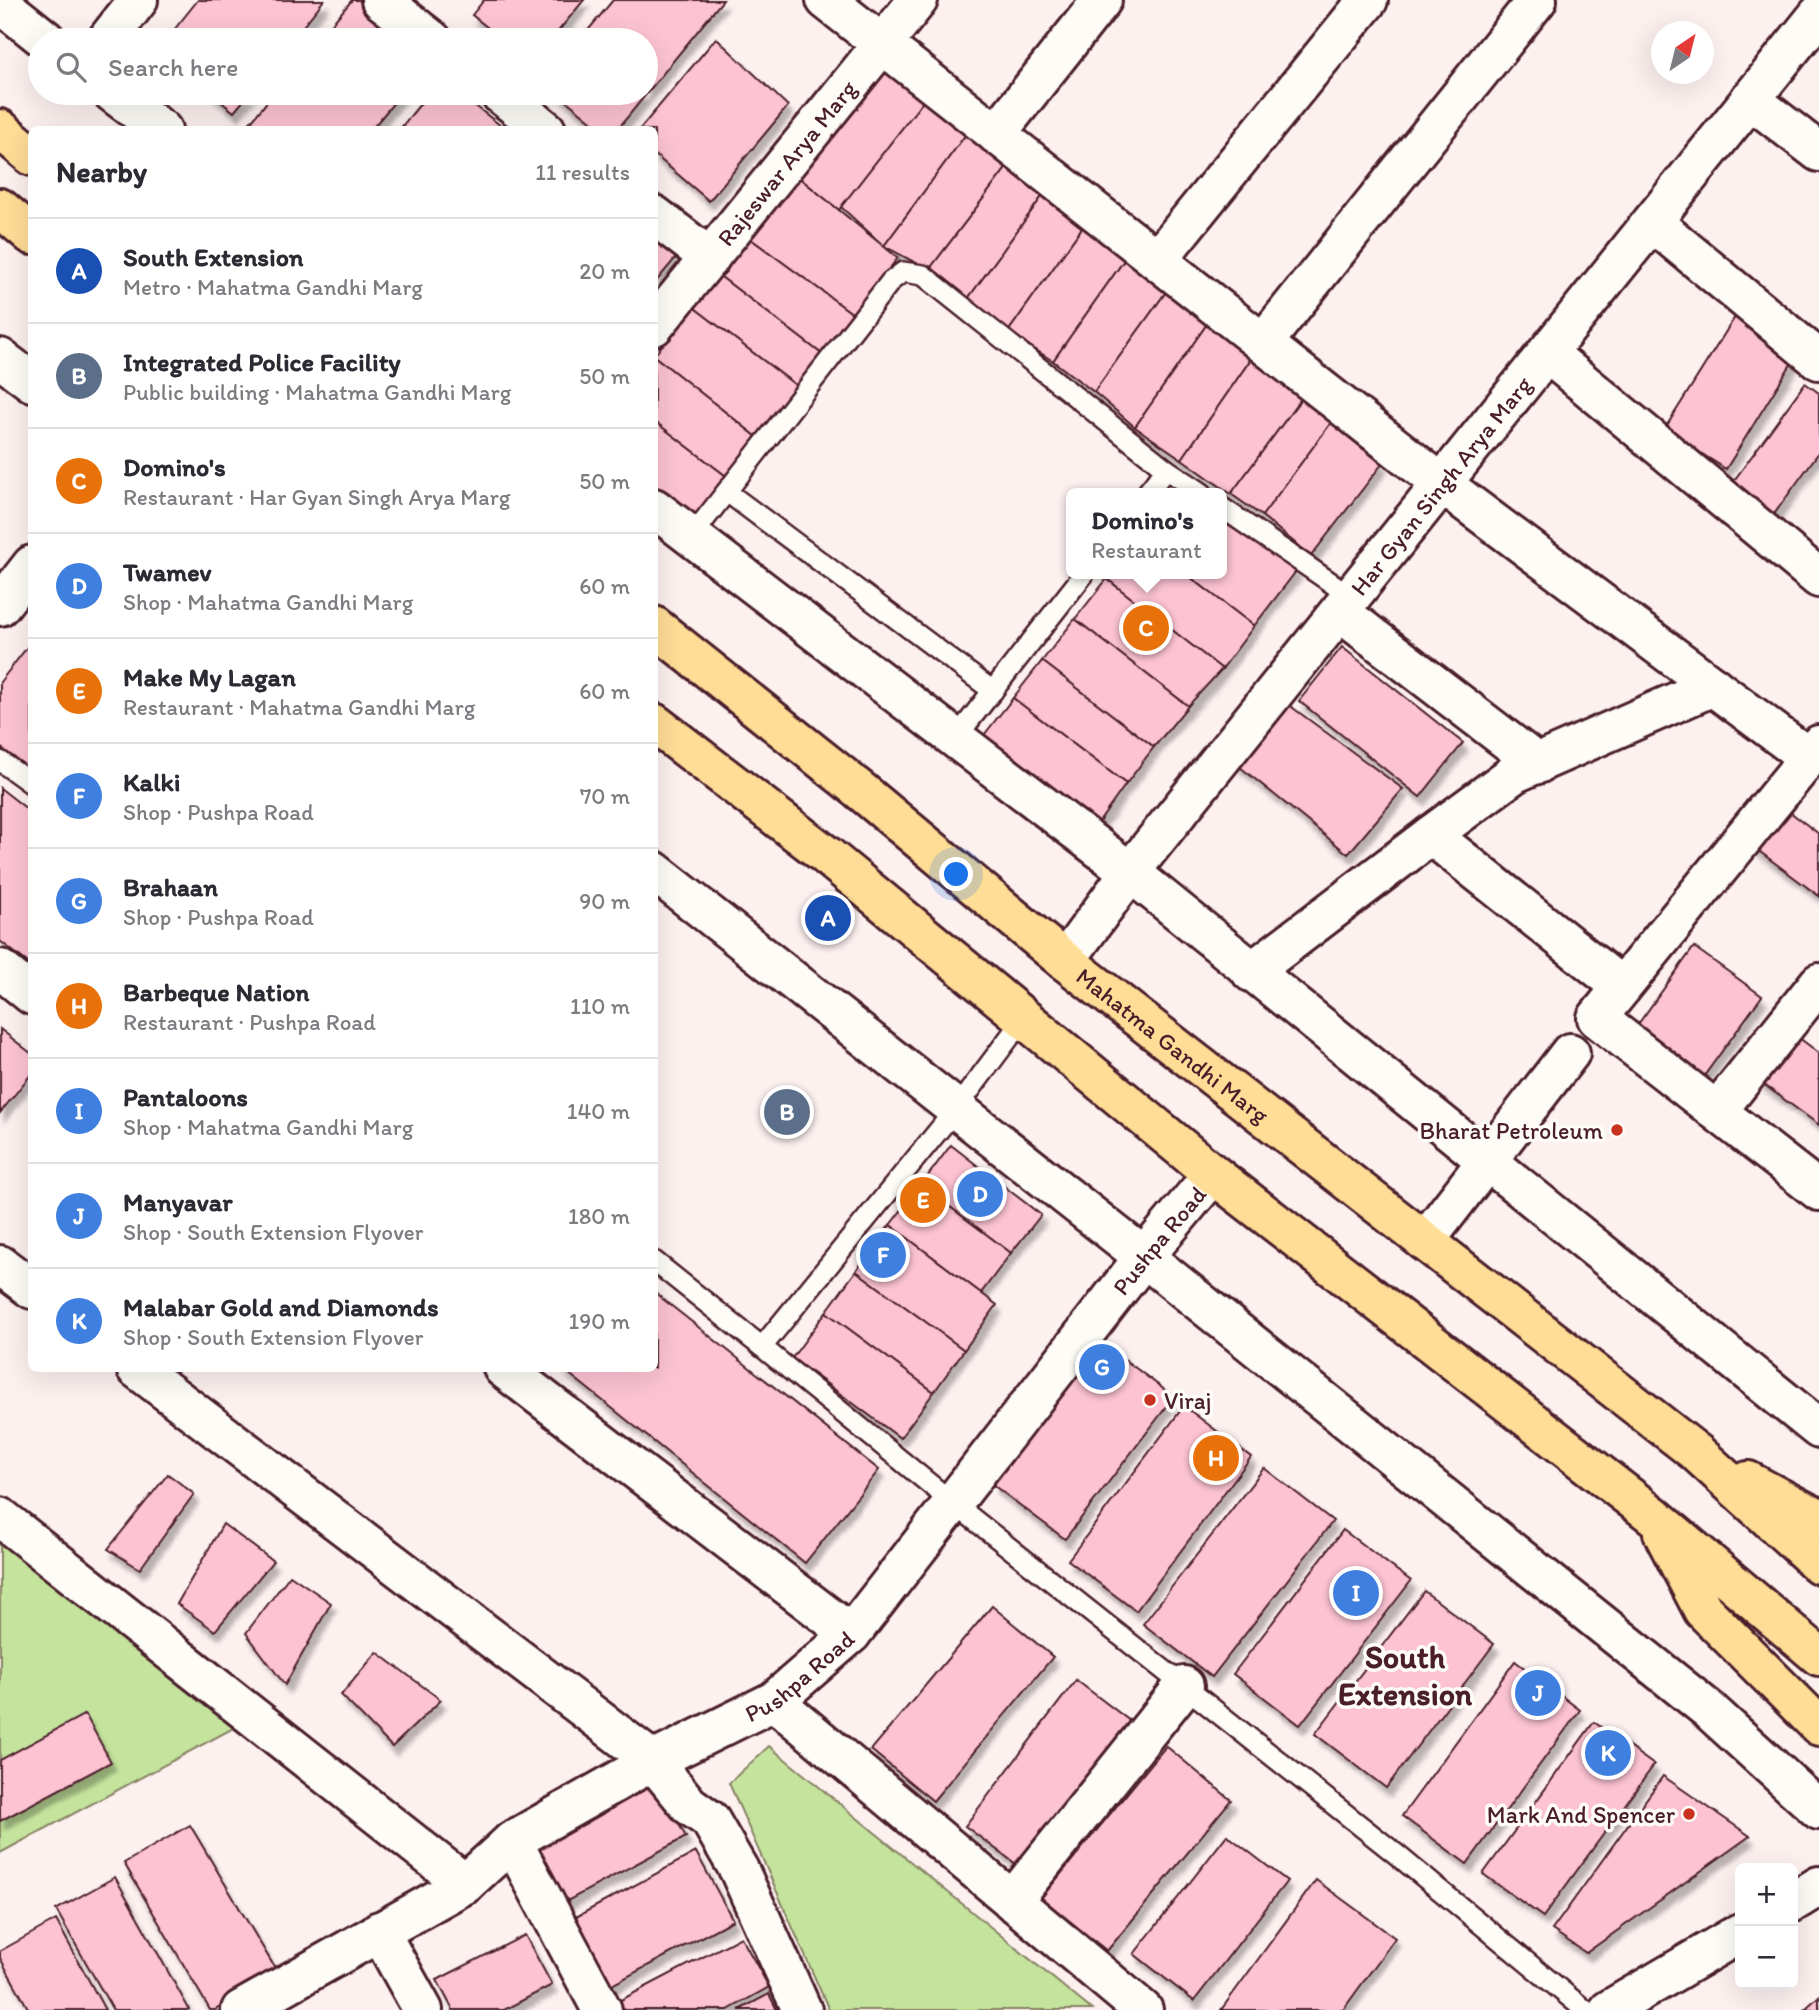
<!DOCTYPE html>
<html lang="en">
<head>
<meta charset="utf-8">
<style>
	:root { --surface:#fff; --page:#f7f7f7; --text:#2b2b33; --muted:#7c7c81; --line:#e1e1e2; --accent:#c8321e }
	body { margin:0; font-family:Itim,sans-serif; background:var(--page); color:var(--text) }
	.controls { position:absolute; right:21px; bottom:21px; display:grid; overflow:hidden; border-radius:10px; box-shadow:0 7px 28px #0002 }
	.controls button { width:63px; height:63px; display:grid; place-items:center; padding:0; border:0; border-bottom:2px solid var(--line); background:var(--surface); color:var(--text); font:35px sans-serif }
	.compass { position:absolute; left:1651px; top:21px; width:63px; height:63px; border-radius:50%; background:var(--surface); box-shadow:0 7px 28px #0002; rotate:35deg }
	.you { position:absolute; left:957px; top:875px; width:24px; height:24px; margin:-18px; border:5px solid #fff; border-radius:50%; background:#1a73e8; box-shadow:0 0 0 10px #1a73e833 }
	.badge { display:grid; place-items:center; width:46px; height:46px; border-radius:50%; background:var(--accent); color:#fff; font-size:23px; font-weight:700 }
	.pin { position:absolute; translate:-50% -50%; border:4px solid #fff; box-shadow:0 2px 7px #0006 }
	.popup { position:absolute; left:1066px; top:488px; width:161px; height:91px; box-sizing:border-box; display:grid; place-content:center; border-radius:10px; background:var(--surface); filter:drop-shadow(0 2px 5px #0005); font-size:23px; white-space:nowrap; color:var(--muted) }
	.popup b { font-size:26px; color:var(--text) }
	.popup::after { content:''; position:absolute; left:50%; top:100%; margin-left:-14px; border:14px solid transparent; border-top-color:var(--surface) }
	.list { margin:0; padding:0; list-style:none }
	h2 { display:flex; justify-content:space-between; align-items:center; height:91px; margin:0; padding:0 28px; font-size:30px }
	h2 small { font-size:23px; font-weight:400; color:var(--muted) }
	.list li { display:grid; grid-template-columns:46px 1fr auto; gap:21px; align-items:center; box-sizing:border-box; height:105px; padding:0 28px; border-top:2px solid var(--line) }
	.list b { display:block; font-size:26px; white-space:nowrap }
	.list p { margin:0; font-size:23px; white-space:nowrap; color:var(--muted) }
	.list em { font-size:23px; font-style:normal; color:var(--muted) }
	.icon { flex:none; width:38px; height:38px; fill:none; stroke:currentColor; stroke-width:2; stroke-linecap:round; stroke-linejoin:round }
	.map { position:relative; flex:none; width:1819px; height:2010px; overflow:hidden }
	.search { position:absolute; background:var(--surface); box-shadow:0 7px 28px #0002; left:28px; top:28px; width:630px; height:77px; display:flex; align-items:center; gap:18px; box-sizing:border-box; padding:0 24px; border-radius:38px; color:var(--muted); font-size:26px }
	.panel { position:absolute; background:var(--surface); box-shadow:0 7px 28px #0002; left:28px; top:126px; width:630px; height:1246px; border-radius:10px }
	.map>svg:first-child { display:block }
</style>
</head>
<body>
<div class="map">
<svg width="1819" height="2010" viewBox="0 0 1819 2010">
	<defs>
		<filter id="shadow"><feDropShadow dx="4.5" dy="8" stdDeviation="2" flood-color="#0004"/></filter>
	</defs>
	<rect width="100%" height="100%" fill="#fdf1f0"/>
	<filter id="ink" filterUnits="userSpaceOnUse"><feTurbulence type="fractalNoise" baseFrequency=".0143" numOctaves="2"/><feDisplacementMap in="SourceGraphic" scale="14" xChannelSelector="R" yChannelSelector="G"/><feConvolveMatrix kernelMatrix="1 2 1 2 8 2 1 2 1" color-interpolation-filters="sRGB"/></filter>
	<g filter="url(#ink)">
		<!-- green -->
		<g fill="#c4e49d" stroke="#878264" stroke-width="2">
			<path d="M0 1539 241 1724 0 1853Z"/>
			<path d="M769 1746 1092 2010H829L729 1783Z"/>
		</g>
		<!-- building -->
		<g fill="#fdc3d3" stroke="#4a1f2b" stroke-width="2" filter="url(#shadow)">
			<path d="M198 0H324L292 40H166Z"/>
			<path d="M352 0H373L421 40H318Z"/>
			<path d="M484 0H584L551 40H503L472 15Z"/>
			<path d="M613 0H723L617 130H602L557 93H646V40H580Z"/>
			<path d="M716 38 788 106 709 201 654 154V130H639Z"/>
			<path d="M887 69 925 99 839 210 797 176Z"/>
			<path d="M210 93H250L234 112Z"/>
			<path d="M274 93H402L371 130H244Z"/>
			<path d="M429 93H459L501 126 498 130H399Z"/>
			<path d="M925 99 967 133 884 246 841 207Z"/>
			<path d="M967 133 1008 166 929 270 884 246Z"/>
			<path d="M1008 166 1044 194 967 300 929 270Z"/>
			<path d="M797 176 898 258 853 314 748 237Z"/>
			<path d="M1044 194 1084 225 1008 332 967 300Z"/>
			<path d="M1084 225 1125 259 1053 361 1008 332Z"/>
			<path d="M654 234 679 254 654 284Z"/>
			<path d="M748 237 853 314 823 355 717 274Z"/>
			<path d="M1125 259 1166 292 1094 392 1053 361Z"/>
			<path d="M717 274 823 355 798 387 692 306Z"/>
			<path d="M1166 292 1207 324 1135 427 1094 392Z"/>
			<path d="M692 306 798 387 757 437 654 356Z"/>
			<path d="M1735 317 1796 356 1726 469 1664 430Z"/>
			<path d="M1207 324 1251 359 1182 459 1135 427Z"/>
			<path d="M654 356 757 437 726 476 654 421Z"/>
			<path d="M1251 359 1301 399 1231 494 1182 459Z"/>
			<path d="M1805 383 1819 393V452L1772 517 1730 486Z"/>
			<path d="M1301 399 1331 423 1262 516 1231 494Z"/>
			<path d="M654 421 726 476 693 519 654 489Z"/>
			<path d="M1331 423 1382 464 1311 556 1262 516Z"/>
			<path d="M1221 517 1297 570 1254 626 1186 574H1221Z"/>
			<path d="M1111 574H1186L1254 626 1222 669 1107 579Z"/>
			<path d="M1107 579 1222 669 1188 706 1075 619Z"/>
			<path d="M1075 619 1188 706 1154 747 1042 661Z"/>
			<path d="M32 641V771L0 747V682Z"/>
			<path d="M1342 647 1463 743 1420 797 1299 701Z"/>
			<path d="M1042 661 1154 747 1126 784 1013 698Z"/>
			<path d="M1013 698 1126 784 1094 829 977 744Z"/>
			<path d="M1289 705 1403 789 1348 854 1235 763Z"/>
			<path d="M0 788 32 813V966L0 941Z"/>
			<path d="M1782 806 1819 834V896L1752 846Z"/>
			<path d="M1694 947 1762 996 1696 1087 1628 1038Z"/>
			<path d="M0 1029 32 1054V1073L0 1113Z"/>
			<path d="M1794 1034 1819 1053V1125L1759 1081Z"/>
			<path d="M951 1145 1041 1215 1011 1253 921 1185Z"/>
			<path d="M921 1185 1011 1253 981 1293 890 1225Z"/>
			<path d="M890 1225 997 1305 964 1350 856 1271Z"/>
			<path d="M856 1271 964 1350 934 1392 826 1312Z"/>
			<path d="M654 1292 879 1470 805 1563 562 1368H654Z"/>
			<path d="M826 1312 934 1392 900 1438 792 1358Z"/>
			<path d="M1101 1342 1174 1397 1065 1539 993 1485Z"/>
			<path d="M1184 1406 1251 1457 1136 1611 1068 1560Z"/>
			<path d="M1264 1468 1333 1521 1212 1677 1143 1624Z"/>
			<path d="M168 1474 194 1494 140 1569 108 1549Z"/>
			<path d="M223 1524 273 1561 215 1631 177 1604Z"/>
			<path d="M1343 1530 1411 1581 1300 1725 1233 1674Z"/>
			<path d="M290 1575 331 1603 285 1685 246 1633Z"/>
			<path d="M1424 1591 1494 1644 1386 1788 1315 1734Z"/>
			<path d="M992 1606 1053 1657 933 1801 871 1750Z"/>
			<path d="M377 1652 441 1700 392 1747 341 1695Z"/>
			<path d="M1515 1661 1580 1710 1467 1864 1402 1816Z"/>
			<path d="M1076 1680 1135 1725 1024 1870 965 1826Z"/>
			<path d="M85 1714 111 1762 0 1821V1760Z"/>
			<path d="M1594 1722 1654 1765 1543 1917 1483 1874Z"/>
			<path d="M1166 1746 1231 1800 1107 1951 1041 1898Z"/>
			<path d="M1663 1776 1750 1836 1586 1953 1552 1930Z"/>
			<path d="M654 1778 686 1837 558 1906 526 1846Z"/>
			<path d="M190 1825 278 1973 215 2010H210L124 1863Z"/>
			<path d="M1227 1835 1287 1881 1194 2001 1134 1954Z"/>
			<path d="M696 1852 733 1920 599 1992 563 1924Z"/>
			<path d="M115 1877 189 2009 187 2010H113L56 1910Z"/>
			<path d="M1316 1880 1395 1938 1343 2010H1221Z"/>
			<path d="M56 1920 105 2010H29L0 1958V1951Z"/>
			<path d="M525 1935 552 1985 504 2010H453L437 1980Z"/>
			<path d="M741 1937 769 1987 728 2010H621L617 2002Z"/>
			<path d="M769 1994 777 2010H739Z"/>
			<path d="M1819 1996V2010H1804Z"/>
		</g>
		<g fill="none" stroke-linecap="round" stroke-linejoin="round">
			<!-- lane casing -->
			<g stroke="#4a1f2b" stroke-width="24">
				<g id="lane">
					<path d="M1166 469 1202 493"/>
					<path d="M727 492 993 691"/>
					<path d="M1221 507 1352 597"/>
					<path d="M691 537 891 281 903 272 923 275 1166 469 1147 493"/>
					<path d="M955 739 1084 574"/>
					<path d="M0 761 32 784"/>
					<path d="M654 1261 762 1347 956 1109 1024 1018"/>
					<path d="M762 1347 953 1503 1396 1854 1585 2010"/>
				</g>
			</g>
			<!-- street casing -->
			<g stroke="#4a1f2b" stroke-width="44">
				<g id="street">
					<path d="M381 0 432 40"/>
					<path d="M826 0 1442 484 1809 758"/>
					<path d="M107 40 138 0"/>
					<path d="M499 93 546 130"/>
					<path d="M1750 99 1819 152"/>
					<path d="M996 134 1102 0"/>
					<path d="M654 215 710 258"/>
					<path d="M1652 222 1819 360"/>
					<path d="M1157 260 1368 0"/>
					<path id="s1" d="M654 326 918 0"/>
					<path d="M1263 343 1537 0"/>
					<path d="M1547 353 1819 578"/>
					<path d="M0 606 32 565"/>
					<path d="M1340 612 1538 764"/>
					<path d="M1819 745 1597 1018 1819 1191"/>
					<path d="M1431 835 1622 987"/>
					<path id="s2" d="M1065 961 1130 872 1819 14"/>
					<path d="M0 969 32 995"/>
					<path d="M1251 972 1431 835 1515 773 1713 686"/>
					<path d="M1717 1111 1819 983"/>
					<path d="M1425 1241 1570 1053"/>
					<path d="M0 1265 32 1289"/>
					<path d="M136 1368 653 1761 689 1805 710 1820 739 1870 802 2010"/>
					<path d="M503 1368 851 1634"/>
					<path d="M0 1517 465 1884"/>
					<path d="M774 1701 1143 2010"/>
					<path d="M512 1841 602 2010"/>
					<path d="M1012 1901 1184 1686"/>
					<path d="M1793 1902 1819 1886"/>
					<path d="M379 1931 423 2010"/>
					<path id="s3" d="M241 2010 465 1884 512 1841 653 1761 774 1701 851 1634 1144 1257 1213 1174"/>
					<path d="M1609 2010 1740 1933"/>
				</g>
			</g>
			<!-- secondary casing -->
			<g stroke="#4a1f2b" stroke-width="44">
				<g id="secondary">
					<path d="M0 3 46 40"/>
					<path d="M113 93 162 130"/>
					<path d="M0 358 32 382"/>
					<path d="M654 508 1130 872 1819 1429"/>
					<path d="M654 871 1144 1257 1709 1710 1819 1810"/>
				</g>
			</g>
			<!-- primary casing -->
			<g stroke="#4a1f2b" stroke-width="44">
				<g id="primary">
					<path d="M0 129 32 156"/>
					<path d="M0 208 32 235"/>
					<path id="s4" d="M654 626 861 791 1065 961 1697 1453 1819 1564"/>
					<path d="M654 723 826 855 1213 1174 1654 1516 1819 1656"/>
					<path d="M1748 1481 1819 1519"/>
					<path d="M1663 1533 1703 1610 1819 1726"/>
				</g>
			</g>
			<!-- lane -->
			<use href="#lane" stroke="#fdfcf7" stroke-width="19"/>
			<!-- street -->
			<use href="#street" stroke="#fdfcf7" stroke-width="38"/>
			<!-- secondary -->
			<use href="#secondary" stroke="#fdfcf7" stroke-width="38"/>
			<!-- primary -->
			<use href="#primary" stroke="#fedd96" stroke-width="38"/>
		</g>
	</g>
	<!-- markers -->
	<g fill="#c8321e" stroke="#fdfcf7" stroke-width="2.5">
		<circle cx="1617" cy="1130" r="7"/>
		<circle cx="1150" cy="1400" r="7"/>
		<circle cx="1689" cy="1814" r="7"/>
	</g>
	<g text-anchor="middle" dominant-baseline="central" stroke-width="7" stroke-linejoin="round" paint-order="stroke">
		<!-- street labels -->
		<g font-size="24" fill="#4a1f2b" stroke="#fdfcf7">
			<text stroke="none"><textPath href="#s1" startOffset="210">Rajeswar Arya Marg</textPath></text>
			<text stroke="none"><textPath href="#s2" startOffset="606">Har Gyan Singh Arya Marg</textPath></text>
			<text stroke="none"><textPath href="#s4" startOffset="667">Mahatma Gandhi Marg</textPath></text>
			<text stroke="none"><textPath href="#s3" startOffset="1220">Pushpa Road</textPath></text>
			<text stroke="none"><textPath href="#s3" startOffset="653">Pushpa Road</textPath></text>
		</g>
		<!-- poi labels -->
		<g font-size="24" fill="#4a1f2b" stroke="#fdfcf7" text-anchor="end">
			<text x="1603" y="1130">Bharat Petroleum</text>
			<text x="1164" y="1400" text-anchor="start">Viraj</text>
			<text x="1675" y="1814">Mark And Spencer</text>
		</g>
		<!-- district labels -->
		<g font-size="32" font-weight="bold" fill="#4a1f2b" stroke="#fdfcf7">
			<text x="1405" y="1657">South<tspan x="1405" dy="37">Extension</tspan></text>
		</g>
	</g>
</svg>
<div class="controls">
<button>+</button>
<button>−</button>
</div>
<svg class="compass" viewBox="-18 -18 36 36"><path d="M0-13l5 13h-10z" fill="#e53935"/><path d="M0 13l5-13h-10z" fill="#7c7c81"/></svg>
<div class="you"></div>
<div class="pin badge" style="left:828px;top:918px;background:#1a4fb4">A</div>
<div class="pin badge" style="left:787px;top:1112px;background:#5c6f8a">B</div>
<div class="pin badge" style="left:1146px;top:628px;background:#e8710a">C</div>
<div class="popup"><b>Domino's</b>Restaurant</div>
<div class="pin badge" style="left:980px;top:1194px;background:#3f7fe0">D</div>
<div class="pin badge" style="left:923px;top:1200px;background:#e8710a">E</div>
<div class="pin badge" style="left:883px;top:1255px;background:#3f7fe0">F</div>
<div class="pin badge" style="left:1102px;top:1367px;background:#3f7fe0">G</div>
<div class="pin badge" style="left:1216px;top:1458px;background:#e8710a">H</div>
<div class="pin badge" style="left:1356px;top:1593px;background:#3f7fe0">I</div>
<div class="pin badge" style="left:1538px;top:1693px;background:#3f7fe0">J</div>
<div class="pin badge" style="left:1608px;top:1753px;background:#3f7fe0">K</div>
<div class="search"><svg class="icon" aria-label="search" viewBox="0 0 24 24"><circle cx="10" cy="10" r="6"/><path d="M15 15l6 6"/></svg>Search here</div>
<section class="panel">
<h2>Nearby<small>11 results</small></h2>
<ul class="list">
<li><span class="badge" style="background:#1a4fb4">A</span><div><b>South Extension</b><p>Metro · Mahatma Gandhi Marg</p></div><em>20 m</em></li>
<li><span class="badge" style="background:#5c6f8a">B</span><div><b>Integrated Police Facility</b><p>Public building · Mahatma Gandhi Marg</p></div><em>50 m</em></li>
<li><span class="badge" style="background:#e8710a">C</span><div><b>Domino's</b><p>Restaurant · Har Gyan Singh Arya Marg</p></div><em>50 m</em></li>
<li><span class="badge" style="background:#3f7fe0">D</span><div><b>Twamev</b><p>Shop · Mahatma Gandhi Marg</p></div><em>60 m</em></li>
<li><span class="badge" style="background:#e8710a">E</span><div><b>Make My Lagan</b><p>Restaurant · Mahatma Gandhi Marg</p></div><em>60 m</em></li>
<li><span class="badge" style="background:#3f7fe0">F</span><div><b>Kalki</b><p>Shop · Pushpa Road</p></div><em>70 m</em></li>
<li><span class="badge" style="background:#3f7fe0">G</span><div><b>Brahaan</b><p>Shop · Pushpa Road</p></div><em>90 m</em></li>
<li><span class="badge" style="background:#e8710a">H</span><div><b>Barbeque Nation</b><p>Restaurant · Pushpa Road</p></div><em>110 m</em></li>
<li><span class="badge" style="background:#3f7fe0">I</span><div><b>Pantaloons</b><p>Shop · Mahatma Gandhi Marg</p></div><em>140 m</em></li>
<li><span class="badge" style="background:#3f7fe0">J</span><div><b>Manyavar</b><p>Shop · South Extension Flyover</p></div><em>180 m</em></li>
<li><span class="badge" style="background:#3f7fe0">K</span><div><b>Malabar Gold and Diamonds</b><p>Shop · South Extension Flyover</p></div><em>190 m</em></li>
</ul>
</section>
</div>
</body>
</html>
